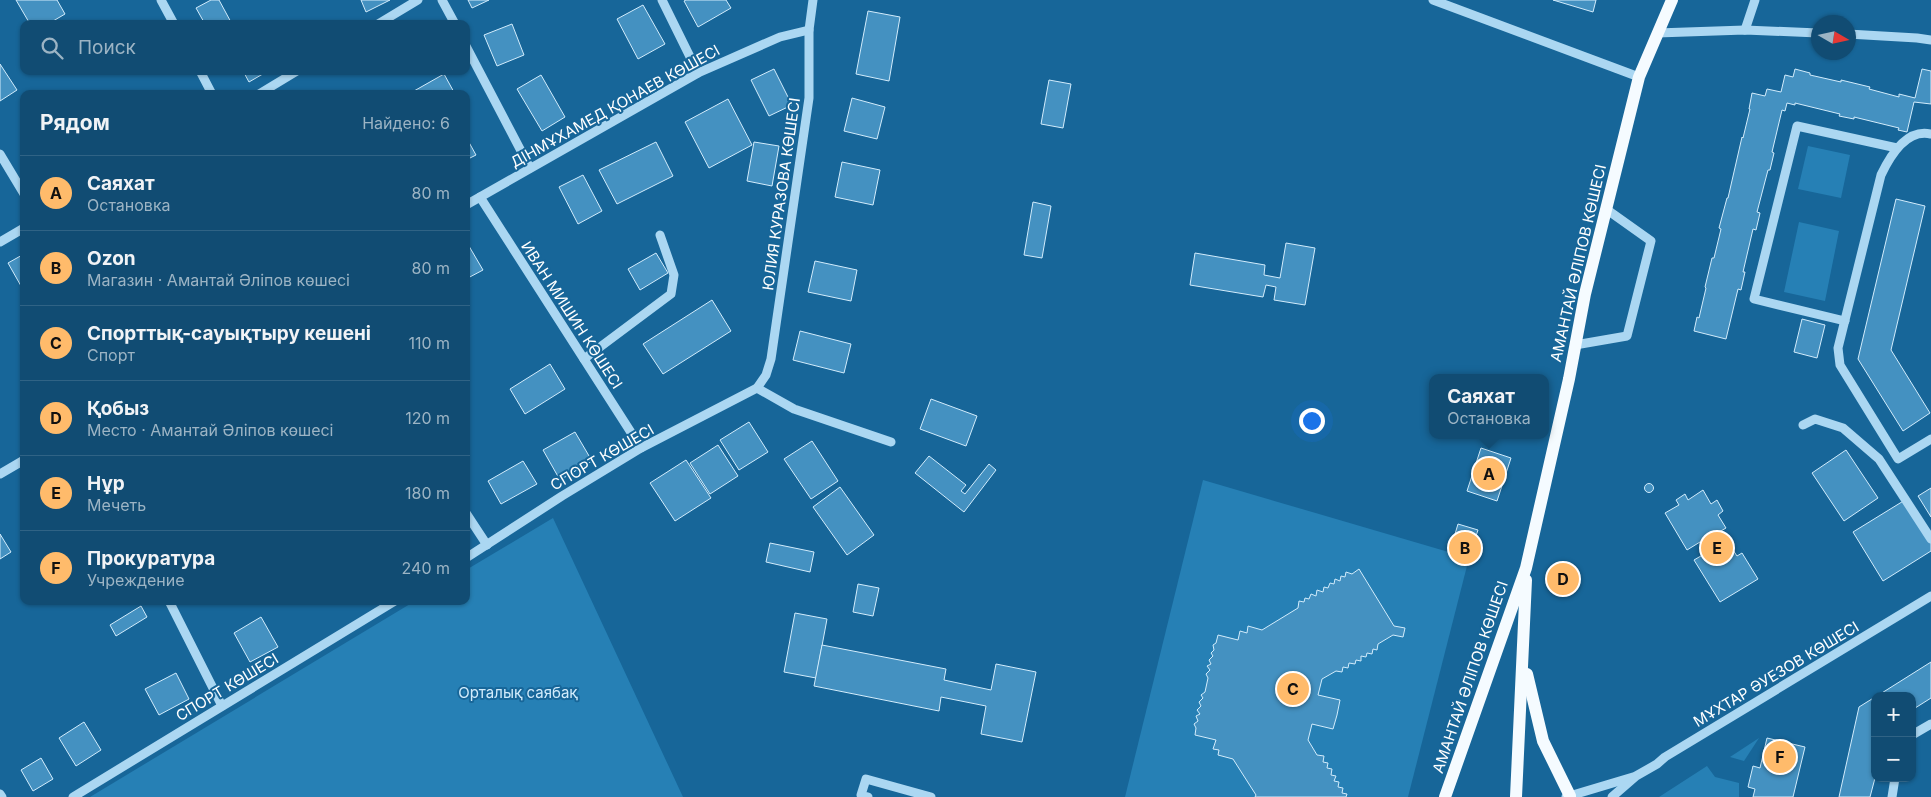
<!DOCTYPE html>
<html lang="ru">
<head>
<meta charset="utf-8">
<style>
	:root { --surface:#114c73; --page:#1e567b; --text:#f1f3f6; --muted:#9cb4c4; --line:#306385; --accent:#ffbb6b }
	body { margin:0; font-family:Inter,sans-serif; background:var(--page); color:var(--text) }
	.controls { position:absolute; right:15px; bottom:15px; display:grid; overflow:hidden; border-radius:10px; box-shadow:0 1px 4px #0004 }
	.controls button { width:45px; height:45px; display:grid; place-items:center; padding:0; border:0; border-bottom:1px solid var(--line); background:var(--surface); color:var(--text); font:25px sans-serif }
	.compass { position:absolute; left:1811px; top:15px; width:45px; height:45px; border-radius:50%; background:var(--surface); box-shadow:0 1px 4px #0004; rotate:99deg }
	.you { position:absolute; left:1311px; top:420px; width:18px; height:18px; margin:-12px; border:4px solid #fff; border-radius:50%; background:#1a73e8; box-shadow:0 0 0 8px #1a73e833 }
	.badge { display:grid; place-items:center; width:32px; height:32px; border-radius:50%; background:var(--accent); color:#111; font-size:16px; font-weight:700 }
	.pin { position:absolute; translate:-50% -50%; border:2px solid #fff; box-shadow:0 1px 5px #0006 }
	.popup { position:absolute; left:1429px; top:374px; width:120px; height:65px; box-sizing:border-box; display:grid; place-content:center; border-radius:10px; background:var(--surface); filter:drop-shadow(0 1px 4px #0005); font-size:16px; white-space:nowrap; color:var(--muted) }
	.popup b { font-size:19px; color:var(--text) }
	.popup::after { content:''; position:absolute; left:50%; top:100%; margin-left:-10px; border:10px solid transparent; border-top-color:var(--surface) }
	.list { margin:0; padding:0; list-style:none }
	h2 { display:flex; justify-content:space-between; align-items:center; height:65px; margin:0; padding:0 20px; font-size:21px }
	h2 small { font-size:16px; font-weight:400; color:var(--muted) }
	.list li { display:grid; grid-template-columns:32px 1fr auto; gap:15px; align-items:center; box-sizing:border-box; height:75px; padding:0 20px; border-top:1px solid var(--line) }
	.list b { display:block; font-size:19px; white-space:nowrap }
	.list p { margin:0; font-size:16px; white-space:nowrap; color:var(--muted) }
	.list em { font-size:16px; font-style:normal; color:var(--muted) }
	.icon { flex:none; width:28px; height:28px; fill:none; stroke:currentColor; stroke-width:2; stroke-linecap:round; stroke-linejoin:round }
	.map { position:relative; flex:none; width:1931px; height:797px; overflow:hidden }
	.search { position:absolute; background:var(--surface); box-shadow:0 1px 4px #0004; left:20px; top:20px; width:450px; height:55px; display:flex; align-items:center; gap:12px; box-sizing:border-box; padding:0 18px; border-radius:10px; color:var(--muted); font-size:19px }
	.panel { position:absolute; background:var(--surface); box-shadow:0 1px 4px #0004; left:20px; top:90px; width:450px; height:515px; border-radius:10px }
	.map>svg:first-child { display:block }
</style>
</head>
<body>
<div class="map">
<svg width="1931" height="797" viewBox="0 0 1931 797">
	<rect width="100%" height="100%" fill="#176699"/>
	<!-- green -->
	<g fill="#2680b5">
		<path d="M1808 146 1850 155 1841 198 1798 189Z"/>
		<path d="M1799 222 1839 231 1825 301 1784 292Z"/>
		<path d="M1203 480 1469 558 1408 797H1125Z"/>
		<path d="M553 518 683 797H90L415 601H466V570Z"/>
		<path d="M1759 738 1744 761 1730 757Z"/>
		<path d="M1707 766 1715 777 1739 783V797H1659Z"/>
	</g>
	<!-- building -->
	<g fill="#4491c1" stroke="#d2ecfc">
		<path d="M16 0H57L65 14 48 24H30Z"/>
		<path d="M211 0H219L232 24H205L196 8Z"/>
		<path d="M361 0H390L366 12Z"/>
		<path d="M468 0H489L472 8Z"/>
		<path d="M686 0H726L731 8 698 27 684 1Z"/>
		<path d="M1553 0H1596L1593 12Z"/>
		<path d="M643 5 665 44 638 59 617 19Z"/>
		<path d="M868 11 900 17 889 81 856 74Z"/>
		<path d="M512 24 524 55 497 66 484 35Z"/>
		<path d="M0 64 17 90 0 101Z"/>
		<path d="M774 69 792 105 769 116 751 80Z"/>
		<path d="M1795 69 1810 73V75L1841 82V80L1870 87 1869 89 1899 97V94L1915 98 1922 69 1931 71V104L1914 102 1907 132 1898 130 1899 128 1854 117V119L1839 116 1840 114 1795 103V105L1787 103 1785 111 1782 110 1772 152 1774 153 1770 170H1768L1757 212 1760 213 1756 230 1753 229 1743 272H1745L1741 290 1738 289 1726 339 1694 331 1697 317 1699 318 1706 288 1705 287 1712 258H1714L1721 229 1719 228 1727 198H1728L1742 137 1743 138 1750 109H1749L1752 93 1765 96 1767 89 1781 92 1785 75 1793 77Z"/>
		<path d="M243 71H268L249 82Z"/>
		<path d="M444 74 455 94H415L414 91Z"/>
		<path d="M541 75 565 117 542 131 517 89Z"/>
		<path d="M1049 80 1071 84 1063 128 1041 124Z"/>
		<path d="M852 98 885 107 877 139 844 131Z"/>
		<path d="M728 99 752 145 709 168 685 122Z"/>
		<path d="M466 137 476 155 466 160Z"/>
		<path d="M656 142 673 176 617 204 599 170Z"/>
		<path d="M754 142 779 146 772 186 747 181Z"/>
		<path d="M842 162 880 170 873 205 835 197Z"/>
		<path d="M583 175 602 211 578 224 559 187Z"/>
		<path d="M1896 199 1925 206 1891 350 1930 413 1903 431 1858 359Z"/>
		<path d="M1033 202 1051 206 1042 258 1024 255Z"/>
		<path d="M466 241 483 270 466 279Z"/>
		<path d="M1286 243 1315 248 1305 305 1274 300 1276 287 1266 285 1263 297 1190 285 1195 253 1265 265 1264 275 1280 278Z"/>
		<path d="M656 253 668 273 640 290 628 269Z"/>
		<path d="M24 254V285L21 286 8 263Z"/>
		<path d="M815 261 857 270 851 301 808 292Z"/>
		<path d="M712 300 731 331 663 374 643 344Z"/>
		<path d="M1802 319 1825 325 1817 358 1794 352Z"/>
		<path d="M800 331 851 344 844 373 793 360Z"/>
		<path d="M550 364 565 389 525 414 510 389Z"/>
		<path d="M931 399 977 416 966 446 920 429Z"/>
		<path d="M749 422 768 452 739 470 720 440Z"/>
		<path d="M575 432 592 461 560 480 543 450Z"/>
		<path d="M812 441 838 481 811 499 784 459Z"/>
		<path d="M718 445 738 476 710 494 690 463Z"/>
		<path d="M1481 448 1511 458 1497 501 1467 491Z"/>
		<path d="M1846 450 1878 498 1844 521 1812 473Z"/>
		<path d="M929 456 966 485 961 491 965 494 989 464 996 470 964 512 915 473Z"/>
		<path d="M686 460 711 498 675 521 650 483Z"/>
		<path d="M523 461 537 484 501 504 488 481Z"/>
		<circle cx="1649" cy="488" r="4.5"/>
		<path d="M840 487 874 535 847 555 813 507Z"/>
		<path d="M1931 488V517L1918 496Z"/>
		<path d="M1703 490 1711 504 1717 500 1723 511 1718 515 1726 528 1714 535 1720 545 1727 541 1737 556 1742 553 1758 579 1720 602 1694 560 1706 553 1700 542 1687 550 1665 513 1679 505 1676 500 1685 494 1688 500Z"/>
		<path d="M1905 500 1931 543V551L1883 581 1853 532Z"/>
		<path d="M1458 524 1478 530 1469 557 1450 551Z"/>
		<path d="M0 534 11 552 0 559Z"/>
		<path d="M770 543 814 552 810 572 766 562Z"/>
		<path d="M1359 569 1394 626 1405 628 1403 637 1393 635 1378 644 1377 650 1373 649 1372 654 1367 653 1366 657 1361 656V661L1356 660 1355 664 1349 663 1348 668 1343 667 1342 672 1336 671 1322 679 1318 695 1340 700 1337 715 1333 729 1312 724 1308 740 1317 755 1324 756 1323 762 1328 763 1327 768 1332 769 1331 775 1336 776 1334 781 1339 782 1338 787 1343 788 1342 793 1347 794 1346 797H1255L1256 795 1233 759 1218 755 1219 750 1213 749 1216 740 1195 735 1196 728 1194 724 1198 721 1196 716 1200 714 1197 710 1201 706 1199 702 1203 698 1201 695 1205 692 1208 678 1206 674 1210 670 1207 666 1211 664 1209 660 1213 656 1211 653 1214 650 1213 645 1216 643 1218 635 1238 640 1240 631 1247 633 1248 626 1262 630 1298 608 1299 601 1304 602 1305 598 1309 599 1311 594 1316 596 1317 590 1323 592 1324 587 1328 588 1330 583 1334 584 1335 579 1340 581 1341 576 1345 577 1346 572 1352 574Z"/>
		<path d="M858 584 879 588 873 616 853 612Z"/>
		<path d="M141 606 147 617 116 636 110 625Z"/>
		<path d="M795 613 827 619 816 678 784 672Z"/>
		<path d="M261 617 278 647 250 662 234 633Z"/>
		<path d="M822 645 946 669 944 680 991 690 996 664 1036 672 1022 742 981 734 986 706 941 697 939 711 814 686Z"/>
		<path d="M1931 662V698L1912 710V696H1877Z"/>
		<path d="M176 673 189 699 159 715 145 689Z"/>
		<path d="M1875 697V778L1870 797H1839L1859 707Z"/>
		<path d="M84 722 101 750 76 766 59 738Z"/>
		<path d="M1767 738 1805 747 1793 797H1753L1755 789 1748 787 1753 766 1760 768Z"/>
		<path d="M41 758 53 779 33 791 21 770Z"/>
	</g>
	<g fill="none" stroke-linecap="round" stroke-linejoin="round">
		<!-- minor -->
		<g stroke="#abd7f2" stroke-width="9">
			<path d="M161 0 174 24"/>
			<path d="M442 0 455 24"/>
			<path d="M662 0 698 73"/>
			<path d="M1433 0 1639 77"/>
			<path d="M378 24 418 0"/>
			<path d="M1745 30 1755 0"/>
			<path d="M1657 33 1745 30 1818 33"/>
			<path d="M1848 34 1917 38 1931 40"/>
			<path d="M466 46 530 168"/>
			<path d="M200 71 212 94"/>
			<path d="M259 94 297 71"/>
			<path d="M1931 134C1906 128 1890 156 1881 175L1838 348 1840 365 1898 459 1931 439"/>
			<path d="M0 154 24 194"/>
			<path d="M480 197 641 448"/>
			<path d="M466 205 698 73 780 37 809 30"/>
			<path d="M0 242 24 228"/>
			<path d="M1845 321 1754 299 1797 126 1897 148"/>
			<path d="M1575 345 1627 336 1651 241 1606 209"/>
			<path d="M584 359 671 294 674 275 660 235"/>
			<path d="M757 388 794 409 891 442"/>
			<path d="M1803 425 1815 419 1843 428 1879 459 1931 539"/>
			<path d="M0 474 24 460"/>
			<path d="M466 513 487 545"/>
			<path d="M466 558 562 496 641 448 757 388 766 375 771 359 809 98V30L813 0"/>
			<path d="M169 601 222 706"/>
			<path d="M1912 735 1931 724"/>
			<path d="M0 794 2 797"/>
			<path d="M73 797 395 601"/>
			<path d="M868 797 861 795 866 779 931 797"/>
			<path d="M1566 797 1633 777"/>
			<path d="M1612 797 1636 776 1657 764 1665 757 1931 596"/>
			<path d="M1892 797 1895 778"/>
		</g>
		<!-- major -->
		<g stroke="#f5fbff" stroke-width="12">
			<path d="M1527 674 1543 741 1570 796"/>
			<path d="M1445 797 1526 568 1569 379 1585 294 1639 77 1672 0"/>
			<path d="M1516 797 1526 580"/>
		</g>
	</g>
	<g text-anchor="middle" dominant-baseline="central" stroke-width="4" stroke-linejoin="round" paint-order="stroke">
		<!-- street labels -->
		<g font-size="15" fill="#fff" stroke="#176699">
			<text transform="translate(615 106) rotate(-29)">ДІНМҰХАМЕД ҚОНАЕВ КӨШЕСІ</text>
			<text transform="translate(781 194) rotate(-82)">ЮЛИЯ КУРАЗОВА КӨШЕСІ</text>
			<text transform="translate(1578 263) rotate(-77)">АМАНТАЙ ӘЛІПОВ КӨШЕСІ</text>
			<text transform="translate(572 315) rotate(57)">ИВАН МИШИН КӨШЕСІ</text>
			<text transform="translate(602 457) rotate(-30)">СПОРТ КӨШЕСІ</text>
			<text transform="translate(1776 674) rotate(-31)">МҰХТАР ӘУЕЗОВ КӨШЕСІ</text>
			<text transform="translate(1470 677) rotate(-71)">АМАНТАЙ ӘЛІПОВ КӨШЕСІ</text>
			<text transform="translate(227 687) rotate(-31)">СПОРТ КӨШЕСІ</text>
		</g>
		<!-- park labels -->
		<g font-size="15" fill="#d2ecfc" stroke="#176699">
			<text x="518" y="692">Орталық саябақ</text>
		</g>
	</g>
</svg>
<div class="controls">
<button>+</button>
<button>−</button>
</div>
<svg class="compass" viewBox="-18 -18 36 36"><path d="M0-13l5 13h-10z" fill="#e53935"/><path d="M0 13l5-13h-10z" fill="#9cb4c4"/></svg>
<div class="you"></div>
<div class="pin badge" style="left:1489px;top:474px">A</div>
<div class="popup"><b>Саяхат</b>Остановка</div>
<div class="pin badge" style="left:1465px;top:548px">B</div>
<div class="pin badge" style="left:1293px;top:689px">C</div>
<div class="pin badge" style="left:1563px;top:579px">D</div>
<div class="pin badge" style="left:1717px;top:548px">E</div>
<div class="pin badge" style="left:1780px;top:757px">F</div>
<div class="search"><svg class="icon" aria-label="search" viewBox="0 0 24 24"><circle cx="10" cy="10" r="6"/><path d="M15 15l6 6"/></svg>Поиск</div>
<section class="panel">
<h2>Рядом<small>Найдено: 6</small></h2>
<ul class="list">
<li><span class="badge">A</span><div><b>Саяхат</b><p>Остановка</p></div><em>80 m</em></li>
<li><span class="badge">B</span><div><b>Ozon</b><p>Магазин · Амантай Әліпов көшесі</p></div><em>80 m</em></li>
<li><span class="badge">C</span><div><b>Спорттық-сауықтыру кешені</b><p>Спорт</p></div><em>110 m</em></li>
<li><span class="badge">D</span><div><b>Қобыз</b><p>Место · Амантай Әліпов көшесі</p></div><em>120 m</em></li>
<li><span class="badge">E</span><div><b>Нұр</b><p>Мечеть</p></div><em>180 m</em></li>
<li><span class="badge">F</span><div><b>Прокуратура</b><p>Учреждение</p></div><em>240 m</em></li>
</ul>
</section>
</div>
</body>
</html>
